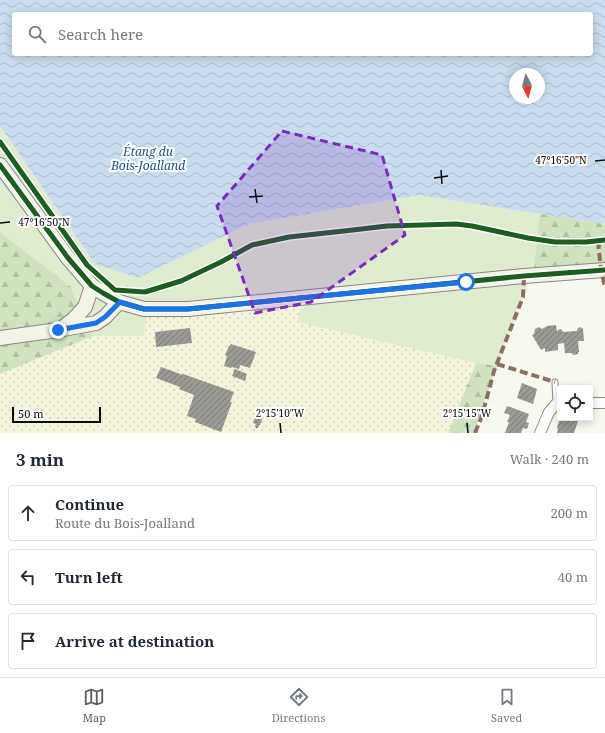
<!DOCTYPE html>
<html lang="en">
<head>
<meta charset="utf-8">
<style>
	:root { --surface:#fff; --page:#f6f6f7; --text:#1f2937; --muted:#747a83; --line:#e0e1e3; --accent:#5e5d5a }
	body { margin:0; font-family:"Noto Serif",serif; background:var(--page); color:var(--text) }
	.controls { position:absolute; right:12px; bottom:12px; display:grid; overflow:hidden; border-radius:4px; box-shadow:0 2px 10px #0003 }
	.controls button { width:36px; height:36px; display:grid; place-items:center; padding:0; border:0; border-bottom:1px solid var(--line); background:var(--surface); color:var(--text); font:20px sans-serif }
	.compass { position:absolute; left:509px; top:68px; width:36px; height:36px; border-radius:50%; background:var(--surface); box-shadow:0 2px 10px #0003; rotate:174deg }
	.scale { position:absolute; left:12px; bottom:10px; width:89px; box-sizing:border-box; padding-left:4px; border:2px solid #0a0a0a; border-top:0; font-size:11px; line-height:14px; white-space:nowrap; color:#0a0a0a; -webkit-text-stroke:3px #fff; paint-order:stroke }
	.stop { position:absolute; width:12px; height:12px; margin:-9px; border:3px solid #1a73e8; border-radius:50%; background:#fff }
	.stop.end { background:#1a73e8; border-color:#fff; box-shadow:0 1px 4px #0008 }
	.list { margin:0; padding:0; list-style:none }
	h2 { display:flex; justify-content:space-between; align-items:center; height:52px; margin:0; padding:0 16px; font-size:17px }
	h2 small { font-size:13px; font-weight:400; color:var(--muted) }
	.list li { display:grid; grid-template-columns:26px 1fr auto; gap:12px; align-items:center; box-sizing:border-box; height:56px; margin:0 8px 8px; padding:0 8px; border:1px solid var(--line); border-radius:4px }
	.list b { display:block; font-size:15px; white-space:nowrap }
	.list p { margin:0; font-size:13px; white-space:nowrap; color:var(--muted) }
	.list em { font-size:13px; font-style:normal; color:var(--muted) }
	.icon { flex:none; width:22px; height:22px; fill:none; stroke:currentColor; stroke-width:2; stroke-linecap:round; stroke-linejoin:round }
	.map { position:relative; flex:none; width:605px; height:433px; overflow:hidden }
	.search { position:absolute; background:var(--surface); box-shadow:0 2px 10px #0003; left:12px; right:12px; top:12px; height:44px; display:flex; align-items:center; gap:10px; box-sizing:border-box; padding:0 14px; border-radius:4px; color:var(--muted); font-size:15px }
	.sheet { height:244px; background:var(--surface) }
	nav { display:flex; justify-content:space-around; align-items:center; box-sizing:border-box; height:56px; border-top:1px solid var(--line); background:var(--surface); font-size:11px; color:var(--muted) }
	nav a { display:grid; justify-items:center; gap:2px }
	nav .on { color:var(--accent) }
	.map>svg:first-child { display:block }
</style>
</head>
<body>
<div class="map">
<svg width="605" height="433" viewBox="0 0 605 433">
	<defs>
		<pattern id="farmland-dots" width="8" height="8" patternUnits="userSpaceOnUse"><rect width="8" height="8" fill="#f4f4dc"/><path d="M2 2h.1M6 6h.1" fill="none" stroke="#d0d0bb" stroke-width="1.8" stroke-linecap="round"/></pattern>
		<pattern id="forest-firs" width="22" height="20" patternUnits="userSpaceOnUse"><rect width="22" height="20" fill="#cfe3bf"/><path d="M5 1l3.5 6h-7zM16 11l3.5 6h-7z" fill="#b0c1a3"/></pattern>
		<pattern id="water-waves" width="16" height="10" patternUnits="userSpaceOnUse"><rect width="16" height="10" fill="#c9ddef"/><path d="M0 5q4-4 8 0t8 0" fill="none" stroke="#abbccc"/></pattern>
		<pattern id="building-hatch" width="6" height="6" patternUnits="userSpaceOnUse"><rect width="6" height="6" fill="#9c9a94"/><path d="M-1 1l2-2M0 6l6-6M5 7l2-2" fill="none" stroke="#7d7c77"/></pattern>
	</defs>
	<rect width="100%" height="100%" fill="#f9f8ee"/>
	<!-- farmland -->
	<path fill="url(#farmland-dots)" d="M306 291 298 322 476 363 448 433H0V374L93 336H144L146 319 156 303 213 300Z"/>
	<!-- grass -->
	<path fill="#dfecd0" d="M0 126 95 264 138 278 249 224 419 195 605 224V263L534 268 497 366 476 363 297 322 305 291 213 300 157 303 146 319 144 336H93L71 287 0 232Z"/>
	<!-- forest -->
	<g fill="url(#forest-firs)">
		<path d="M540 214 605 224V263L534 268Z"/>
		<path d="M0 232 71 287 93 336 0 374Z"/>
		<path d="M476 363 497 366 474 433H448Z"/>
	</g>
	<!-- water -->
	<path fill="url(#water-waves)" fill-rule="evenodd" d="M0 0H605V224L419 195 249 224 138 278 95 264 0 126ZM14 14H591V54H14ZM515 74H539V98H515Z"/>
	<!-- building -->
	<g fill="url(#building-hatch)">
		<path d="M556 325 557 332 558 330 561 329 563 332 577 331 578 328 580 327 583 329 584 341H578L579 352H578V354L573 355 572 353H565L564 343 558 344V350L545 352V348L541 350 532 335 534 334 535 329 539 327 542 329 547 326Z"/>
		<path d="M190 328 192 343 156 347 155 332Z"/>
		<path d="M231 344 256 352 250 368 240 365 239 369 232 367 231 368 224 366 227 356 225 355 229 346H230Z"/>
		<path d="M161 367 183 375V374L234 392 230 402H232L221 432 195 422 196 419 187 416 194 395 179 389 180 387 156 378Z"/>
		<path d="M235 369 247 374 245 381 232 376Z"/>
		<path d="M522 383 537 389 533 404 517 398Z"/>
		<path d="M507 406 529 414 526 422 529 423 527 429 523 428 521 433H505L509 422H507L510 415 504 413Z"/>
		<path d="M256 414 263 417 260 425H259L258 428H256L255 426 256 424 253 423Z"/>
		<path d="M560 418H571L578 421 574 433H557L558 429 557 428Z"/>
	</g>
	<g fill="none" stroke-linecap="round" stroke-linejoin="round">
		<!-- lane casing -->
		<g stroke="#92918d" stroke-width="7">
			<path id="lane" d="M555 382 556 404"/>
		</g>
		<!-- street casing -->
		<g stroke="#92918d" stroke-width="12">
			<g id="street">
				<path d="M590 403H605"/>
				<path d="M540 433 549 412 556 404H560"/>
			</g>
		</g>
		<!-- secondary casing -->
		<g stroke="#888883" stroke-width="16">
			<g id="secondary">
				<path d="M0 165 68 258 92 286 103 293 119 302 144 309H188L524 276 605 270"/>
				<path d="M62 328 74 319 85 307 92 286"/>
				<path d="M0 338 58 330 96 323 105 317 119 302"/>
			</g>
		</g>
		<!-- lane -->
		<use href="#lane" stroke="#fefefc" stroke-width="5"/>
		<!-- street -->
		<use href="#street" stroke="#fefefc" stroke-width="10"/>
		<!-- secondary -->
		<use href="#secondary" stroke="#f3f3e8" stroke-width="14"/>
		<!-- quiet -->
		<g stroke="#8d6e63" stroke-width="4" stroke-dasharray="8 4" stroke-linecap="butt">
			<path d="M598 241 601 270 605 287"/>
			<path d="M497 364 555 382"/>
			<path d="M475 433 482 416 494 371 523 297 524 276"/>
		</g>
		<!-- cycleway casing -->
		<g stroke="#fff" stroke-width="8">
			<g id="cycleway">
				<path d="M0 142 87 265 115 290 145 292 181 281 221 262 252 245 289 237 344 231 387 226 456 224 472 226 528 238 555 242H586L605 240"/>
				<path d="M0 165 68 258 92 286 103 293 119 302 144 309H188L524 276 605 270"/>
			</g>
		</g>
		<!-- cycleway -->
		<use href="#cycleway" stroke="#1b5e20" stroke-width="5"/>
	</g>
	<g fill="none" stroke-linecap="round" stroke-linejoin="round">
		<!-- route -->
		<path stroke="#1a73e8" stroke-width="5" d="M58 330 96 323 105 317 120 302 144 309H188L466 282"/>
	</g>
	<!-- marked area -->
	<path fill="#7b2cbf" fill-opacity="0.2" stroke="#7b2cbf" stroke-width="3" stroke-dasharray="8 5" stroke-linejoin="round" d="M282 131 382 155 405 235 311 302 255 313 217 206Z"/>
	<!-- ticks -->
	<path fill="none" stroke="#0a0a0a" stroke-width="1.5" d="M595 161 605 160M441 170 442 184M434 178 448 176M255 189 257 203M249 197 263 196M0 223 10 222M280 423 281 433M467 423 468 433"/>
	<g text-anchor="middle" dominant-baseline="central" stroke-width="4" stroke-linejoin="round" paint-order="stroke">
		<!-- water labels -->
		<g font-size="12" font-style="italic" fill="#22528e" stroke="#fff">
			<text x="148" y="151">Étang du<tspan x="148" dy="14">Bois-Joalland</tspan></text>
		</g>
	</g>
	<g font-size="10" text-anchor="middle" fill="#0a0a0a" stroke="#fff" stroke-width="4" stroke-linejoin="round" paint-order="stroke">
		<text x="561" y="164">47°16'50"N</text>
		<text x="44" y="226">47°16'50"N</text>
		<text x="280" y="417">2°15'10"W</text>
		<text x="467" y="417">2°15'15"W</text>
	</g>
</svg>
<div class="controls">
<button><svg class="icon" aria-label="locate" viewBox="0 0 24 24"><circle cx="12" cy="12" r="6"/><path d="M12 2v4M12 18v4M2 12h4M18 12h4"/></svg></button>
</div>
<svg class="compass" viewBox="-18 -18 36 36"><path d="M0-13l5 13h-10z" fill="#e53935"/><path d="M0 13l5-13h-10z" fill="#747a83"/></svg>
<div class="scale">50 m</div>
<div class="stop" style="left:466px;top:282px"></div>
<div class="stop end" style="left:58px;top:330px"></div>
<div class="search"><svg class="icon" aria-label="search" viewBox="0 0 24 24"><circle cx="10" cy="10" r="6"/><path d="M15 15l6 6"/></svg>Search here</div>
</div>
<section class="sheet">
<h2>3 min<small>Walk · 240 m</small></h2>
<ul class="list">
<li><svg class="icon" aria-label="ahead" viewBox="0 0 24 24"><path d="M12 20V5M6 11l6-6 6 6"/></svg><div><b>Continue</b><p>Route du Bois-Joalland</p></div><em>200 m</em></li>
<li><svg class="icon" aria-label="left" viewBox="0 0 24 24"><path d="M17 20v-9H6M10 6l-5 5 5 5"/></svg><div><b>Turn left</b></div><em>40 m</em></li>
<li><svg class="icon" aria-label="arrive" viewBox="0 0 24 24"><path d="M6 21V4h12l-3 4 3 4H6"/></svg><div><b>Arrive at destination</b></div></li>
</ul>
</section>
<nav>
<a class="on"><svg class="icon" aria-label="map" viewBox="0 0 24 24"><path d="M3 6l6-2 6 2 6-2v14l-6 2-6-2-6 2zM9 4v14M15 6v14"/></svg>Map</a>
<a><svg class="icon" aria-label="directions" viewBox="0 0 24 24"><path d="M12 3l9 9-9 9-9-9zM9 14v-3h6M13 9l2 2-2 2"/></svg>Directions</a>
<a><svg class="icon" aria-label="saved" viewBox="0 0 24 24"><path d="M7 4h10v16l-5-4-5 4z"/></svg>Saved</a>
</nav>
</body>
</html>
